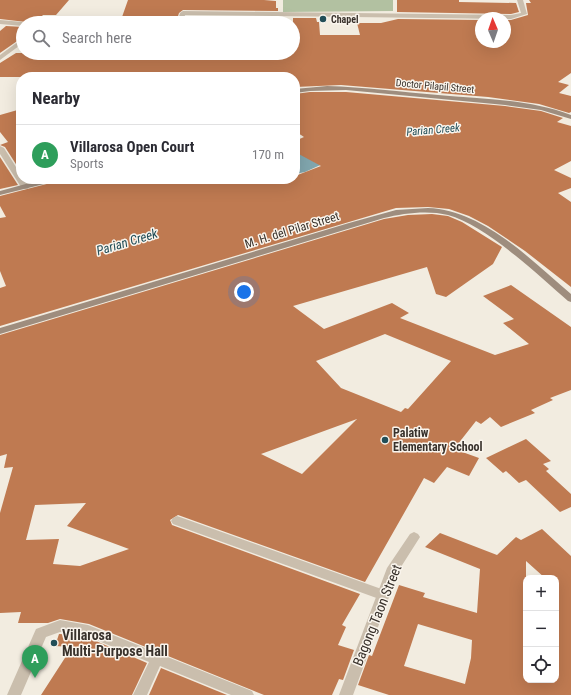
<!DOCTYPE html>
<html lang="en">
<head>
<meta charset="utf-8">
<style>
	:root { --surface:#fff; --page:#f7f7f7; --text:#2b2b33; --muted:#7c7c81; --line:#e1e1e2; --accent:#7c3aed }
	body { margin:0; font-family:"Roboto Condensed",sans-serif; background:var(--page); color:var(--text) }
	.controls { position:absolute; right:12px; bottom:12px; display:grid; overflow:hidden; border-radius:8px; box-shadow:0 4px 16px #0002 }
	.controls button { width:36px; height:36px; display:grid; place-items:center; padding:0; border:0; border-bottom:1px solid var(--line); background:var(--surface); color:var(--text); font:20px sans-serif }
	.compass { position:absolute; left:475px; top:12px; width:36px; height:36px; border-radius:50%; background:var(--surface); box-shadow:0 4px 16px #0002; rotate:358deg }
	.you { position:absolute; left:244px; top:292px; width:14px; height:14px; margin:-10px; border:3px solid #fff; border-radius:50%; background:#1a73e8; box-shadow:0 0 0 6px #1a73e833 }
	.badge { display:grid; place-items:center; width:26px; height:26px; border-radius:50%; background:var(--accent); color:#fff; font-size:13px; font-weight:700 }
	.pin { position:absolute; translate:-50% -33px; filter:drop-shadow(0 1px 2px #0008) }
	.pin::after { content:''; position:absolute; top:21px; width:14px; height:12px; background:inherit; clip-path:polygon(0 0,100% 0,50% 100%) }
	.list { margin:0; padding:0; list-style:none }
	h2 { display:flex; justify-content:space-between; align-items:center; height:52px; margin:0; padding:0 16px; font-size:17px }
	h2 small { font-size:13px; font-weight:400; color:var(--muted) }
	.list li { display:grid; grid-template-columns:26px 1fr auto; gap:12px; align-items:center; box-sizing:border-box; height:60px; padding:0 16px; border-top:1px solid var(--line) }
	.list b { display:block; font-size:15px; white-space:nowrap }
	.list p { margin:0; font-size:13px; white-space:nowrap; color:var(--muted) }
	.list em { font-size:13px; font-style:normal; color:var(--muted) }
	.icon { flex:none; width:22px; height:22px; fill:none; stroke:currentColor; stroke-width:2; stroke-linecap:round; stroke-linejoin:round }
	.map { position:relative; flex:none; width:571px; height:695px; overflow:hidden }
	.search { position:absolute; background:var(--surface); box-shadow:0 4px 16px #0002; left:16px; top:16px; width:284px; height:44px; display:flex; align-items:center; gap:10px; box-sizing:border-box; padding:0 14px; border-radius:22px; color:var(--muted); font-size:15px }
	.panel { position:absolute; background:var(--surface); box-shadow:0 4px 16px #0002; left:16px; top:72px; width:284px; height:112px; border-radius:16px }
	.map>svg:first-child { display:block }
</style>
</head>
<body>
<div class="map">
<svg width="571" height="695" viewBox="0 0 571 695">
	<rect width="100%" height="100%" fill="#f2ece0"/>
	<!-- green -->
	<path fill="#b2c1a1" d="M283 0H393V11L283 12Z"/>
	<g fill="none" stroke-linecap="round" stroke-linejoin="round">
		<!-- river -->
		<path fill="#81a6ae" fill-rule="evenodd" d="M355 136 364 138 368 144 364 150 338 157 305 172 295 174V156L318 145Z"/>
	</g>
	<!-- building -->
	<g fill="#bf7a51" fill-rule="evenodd">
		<path d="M0 0H69L56 15H43L35 23 0 19Z"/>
		<path d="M128 0H264L276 1V8H278V11L183 10 179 13 177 19 122 17Z"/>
		<path d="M397 0H459V2L516 3 519 12 511 14 397 12Z"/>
		<path d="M529 0H571V73L558 82 569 85 559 93 571 96V112L569 113 539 104 488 97 341 85 295 87V77H0V63L16 53H293V18H316L317 22H319L320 35H360L357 23H381L398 19 481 20V42H505V20H511L528 15 526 3H531Z"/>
		<path d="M186 17 278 18V23H185Z"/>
		<path d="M6 26 23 27V37L0 53V31Z"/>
		<path d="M310 92H346L505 106 541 111 563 118 557 122 571 126V161L554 170 571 178V188L558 193 571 202V287L525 251 488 226 469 216 449 209 428 207 396 208 0 326V288L6 286 0 271V218L6 217 0 206V196L66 179H295V176L321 166 295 152V141L304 137 295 131V94Z"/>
		<path d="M21 109V172L5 147 0 145 8 142 0 132V115Z"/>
		<path d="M0 157 18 185 0 189Z"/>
		<path d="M432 214 448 216 462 222 502 247 493 264 446 297 436 294 427 267 293 306 324 329 392 303 409 313 400 318 495 355 529 344 503 323 514 319 483 296 511 285 571 327V390L550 398 553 400 531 410 535 413 501 427 490 417 481 424 476 421 454 449 479 458 469 476 447 467 434 483 424 478 365 582 178 515 170 520 172 525 360 594 342 625 346 627 338 645 354 650 343 680 339 679 332 695H264L89 624 60 619 48 623H18L21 612 0 613V513L13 467 4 468 7 454 0 456V335L384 219 408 215ZM385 334 451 361 408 409 405 408 401 412 341 388 316 361ZM357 419 302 474 261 454ZM86 503 67 526 129 549 80 566 53 564 59 539 26 540 35 505Z"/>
		<path d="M526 439 551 461 543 464 549 469 546 471 571 494V507L560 512 526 480 519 483 506 471 503 473 486 458Z"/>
		<path d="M542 529 571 556V695H389L358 685 369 655 372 656 399 585 425 593 423 597 477 613 480 569 425 547 440 533 497 555 516 537 521 540ZM526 561 545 578H556V680H526ZM418 624 472 640 471 658 465 684 404 666Z"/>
		<path d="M59 634 82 635 147 663 132 695H41L72 647 55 646Z"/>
		<path d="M161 668 227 695H149Z"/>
	</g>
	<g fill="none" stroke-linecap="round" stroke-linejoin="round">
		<!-- lane -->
		<g fill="#cabead" fill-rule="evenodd">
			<path d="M177 516 387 591 389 595 387 599 382 600 173 524 171 521 173 518Z"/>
			<path d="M60 620 88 625 252 691 254 695H231L160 666 147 695H133L149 662 82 634 60 632 46 637 21 695H7L36 629Z"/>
		</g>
		<!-- street -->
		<g fill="#cabead" fill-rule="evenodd">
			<path d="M517 0H523L527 14 511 19 185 15 183 23 46 20 42 23H36L44 16 178 21 180 13 183 11 511 15 521 13Z"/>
			<path d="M0 20 23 22 25 23H23V26L0 24Z"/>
			<path d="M23 38V43L0 60V55Z"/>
			<path d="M0 146 4 148 21 175V179H24L29 187 28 189H25L21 187 0 154Z"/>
			<path d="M414 532 418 534 420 537 399 570 353 695H339L387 568 410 534Z"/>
		</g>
		<!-- secondary -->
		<g fill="#9e8d7e" fill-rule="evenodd">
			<path d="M327 86C364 87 401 92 438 95 482 99 528 99 571 115V119L541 110 505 105 346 90 310 91 295 93V89Z"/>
			<path d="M44 179H57L56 181 0 195V191Z"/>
			<path d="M428 208C483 210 531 260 571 294V302L568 301C538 275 486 225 448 215 428 210 404 213 384 218L0 334V328L349 223 396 210Z"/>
		</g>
	</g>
	<!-- markers -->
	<g fill="#224e58" stroke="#faf5ed" stroke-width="1.5">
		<circle cx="323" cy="19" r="4"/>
		<circle cx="385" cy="440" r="4"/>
		<circle cx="54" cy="643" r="4"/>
	</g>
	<g text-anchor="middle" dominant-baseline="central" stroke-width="3" stroke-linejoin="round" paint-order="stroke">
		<!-- far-poi labels -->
		<g font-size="10" font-weight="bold" fill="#38312b" stroke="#faf5ed" text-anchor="start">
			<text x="331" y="19">Chapel</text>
		</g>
		<!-- far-street labels -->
		<g font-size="10" fill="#38312b" stroke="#faf5ed">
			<text transform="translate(435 86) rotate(5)">Doctor Pilapil Street</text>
		</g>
		<!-- far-water labels -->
		<g font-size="11" font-style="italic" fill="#224e58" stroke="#faf5ed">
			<text transform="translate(433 130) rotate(-5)">Parian Creek</text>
		</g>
		<!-- street labels -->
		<g font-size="12" fill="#38312b" stroke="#faf5ed">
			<text transform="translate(292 230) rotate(-17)">M. H. del Pilar Street</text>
		</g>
		<!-- poi labels -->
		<g font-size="12" font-weight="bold" fill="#38312b" stroke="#faf5ed" text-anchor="start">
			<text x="393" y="433">Palatiw<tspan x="393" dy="14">Elementary School</tspan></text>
		</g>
		<!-- water labels -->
		<g font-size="13" font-style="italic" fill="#224e58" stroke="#faf5ed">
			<text transform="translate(127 242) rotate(-17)">Parian Creek</text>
		</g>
		<!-- near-street labels -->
		<g font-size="14" fill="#38312b" stroke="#faf5ed">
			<text transform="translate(377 615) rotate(-68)">Bagong Taon Street</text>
		</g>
		<!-- near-poi labels -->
		<g font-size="14" font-weight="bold" fill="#38312b" stroke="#faf5ed" text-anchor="start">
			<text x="62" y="635">Villarosa<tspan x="62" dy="16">Multi-Purpose Hall</tspan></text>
		</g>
	</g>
</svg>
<div class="controls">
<button>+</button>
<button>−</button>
<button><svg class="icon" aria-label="locate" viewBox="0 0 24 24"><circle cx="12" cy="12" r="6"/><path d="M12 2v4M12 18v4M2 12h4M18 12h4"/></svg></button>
</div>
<svg class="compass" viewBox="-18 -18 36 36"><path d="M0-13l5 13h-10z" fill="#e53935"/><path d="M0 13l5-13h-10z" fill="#7c7c81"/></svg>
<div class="you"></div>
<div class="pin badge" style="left:35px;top:678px;background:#2e9e5b">A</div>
<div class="search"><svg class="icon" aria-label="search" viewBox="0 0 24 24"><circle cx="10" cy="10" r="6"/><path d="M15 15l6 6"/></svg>Search here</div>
<section class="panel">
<h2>Nearby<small></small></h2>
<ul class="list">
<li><span class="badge" style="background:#2e9e5b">A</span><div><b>Villarosa Open Court</b><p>Sports</p></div><em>170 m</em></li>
</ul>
</section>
</div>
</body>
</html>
